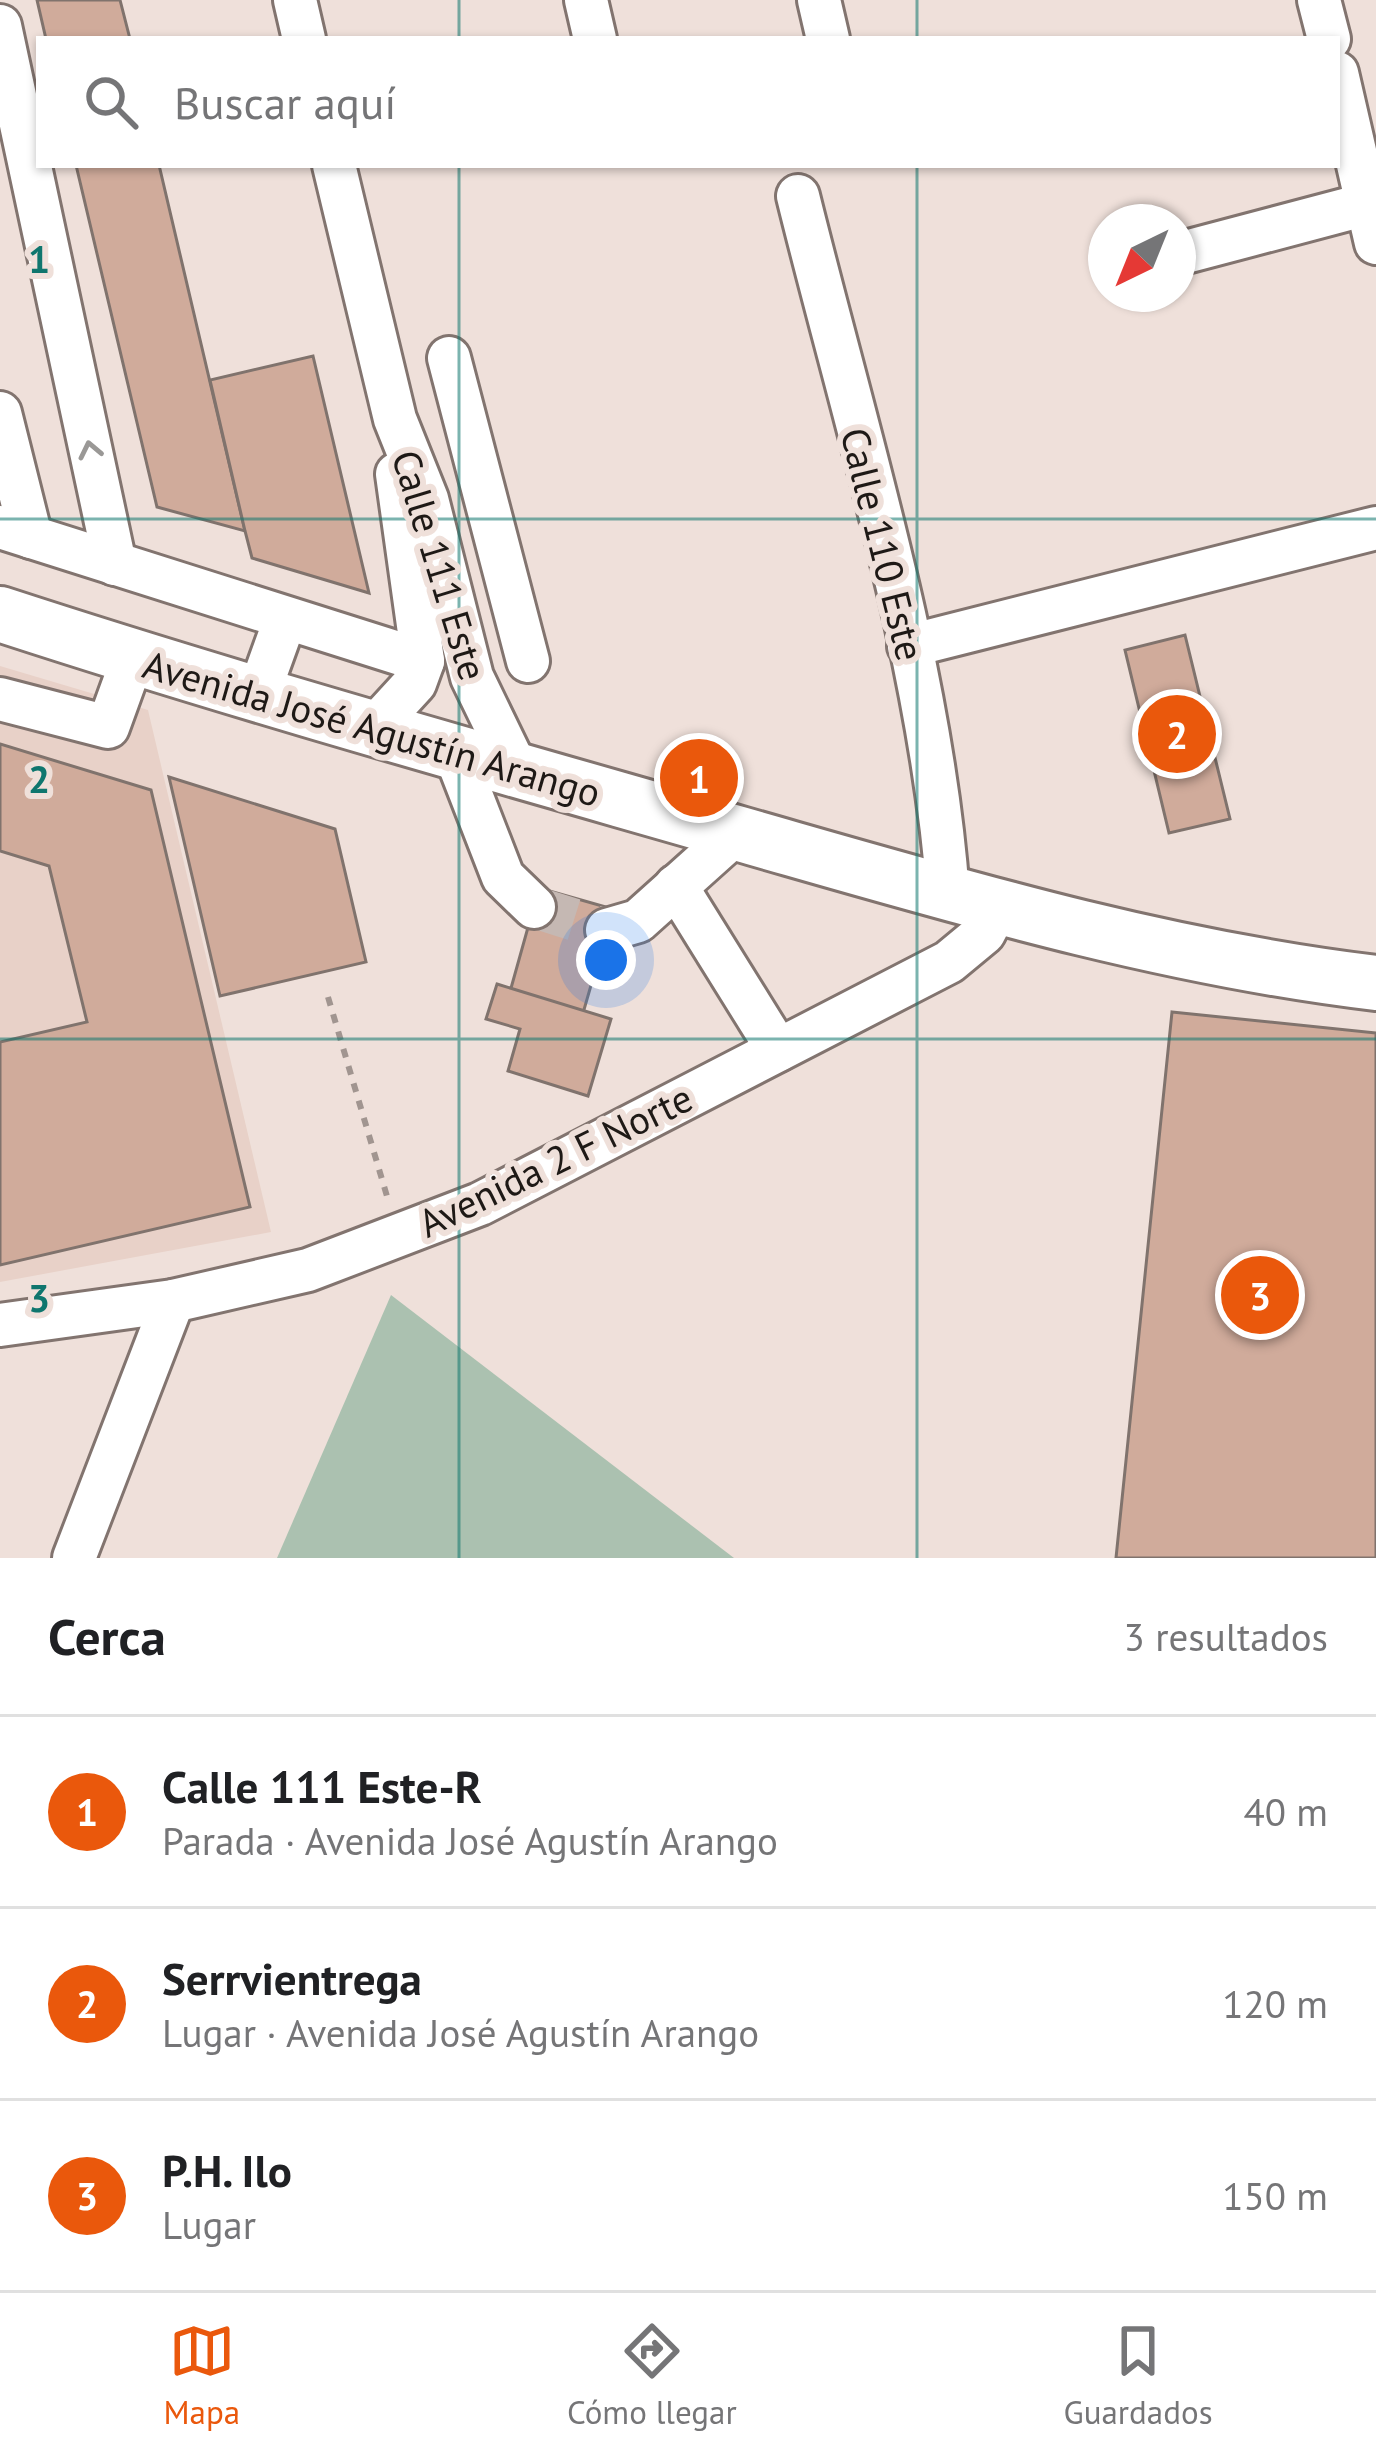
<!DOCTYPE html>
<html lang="es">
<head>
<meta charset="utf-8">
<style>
	:root { --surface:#fff; --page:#f6f6f6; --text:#202124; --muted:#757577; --line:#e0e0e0; --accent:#ea580c }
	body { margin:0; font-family:"PT Sans",sans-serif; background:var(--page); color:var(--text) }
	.compass { position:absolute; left:1088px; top:204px; width:108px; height:108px; border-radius:50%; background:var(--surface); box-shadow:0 3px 9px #0004; rotate:223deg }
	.you { position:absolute; left:606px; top:960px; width:42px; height:42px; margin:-30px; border:9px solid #fff; border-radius:50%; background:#1a73e8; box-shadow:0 0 0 18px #1a73e833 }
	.badge { display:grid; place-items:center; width:78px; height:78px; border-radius:50%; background:var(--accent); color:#fff; font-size:39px; font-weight:700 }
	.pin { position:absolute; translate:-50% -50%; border:6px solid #fff; box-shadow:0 3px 12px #0006 }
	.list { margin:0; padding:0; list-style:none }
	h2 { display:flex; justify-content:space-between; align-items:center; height:156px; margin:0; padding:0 48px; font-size:51px }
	h2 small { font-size:39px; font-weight:400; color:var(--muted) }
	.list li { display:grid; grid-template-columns:78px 1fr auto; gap:36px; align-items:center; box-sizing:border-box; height:192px; padding:0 48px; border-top:3px solid var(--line) }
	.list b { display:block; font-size:45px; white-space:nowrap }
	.list p { margin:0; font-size:39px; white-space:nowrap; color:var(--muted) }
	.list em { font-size:39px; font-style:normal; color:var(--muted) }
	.icon { flex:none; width:66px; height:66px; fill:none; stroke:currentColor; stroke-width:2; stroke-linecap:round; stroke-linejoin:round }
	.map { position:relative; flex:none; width:1376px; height:1558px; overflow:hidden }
	.search { position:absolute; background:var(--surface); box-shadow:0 3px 9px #0004; left:36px; right:36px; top:36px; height:132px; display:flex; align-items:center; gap:30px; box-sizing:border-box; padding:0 42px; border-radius:0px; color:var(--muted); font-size:45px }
	.sheet { height:732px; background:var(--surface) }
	nav { display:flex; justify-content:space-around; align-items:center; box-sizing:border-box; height:168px; border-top:3px solid var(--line); background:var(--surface); font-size:33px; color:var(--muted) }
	nav a { display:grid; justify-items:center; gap:6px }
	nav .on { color:var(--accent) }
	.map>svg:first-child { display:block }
</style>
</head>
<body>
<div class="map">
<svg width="1376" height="1558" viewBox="0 0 1376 1558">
	<rect width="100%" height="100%" fill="#efe0da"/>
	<!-- built -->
	<path fill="#e8d1c8" d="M0 666 148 710 271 1232 0 1282Z"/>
	<!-- green -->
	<path fill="#abc1b0" d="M391 1295 734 1558H277Z"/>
	<!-- building -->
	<g fill="#d0ab9b" stroke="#80736d" stroke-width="3">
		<path d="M37 0H120L130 39H46Z"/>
		<path d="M76 165H159L245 531 157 507Z"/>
		<path d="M313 356 369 593 252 558 245 531 210 380Z"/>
		<path d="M1185 635 1230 819 1169 833 1125 650Z"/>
		<path d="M0 744 151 790 250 1207 0 1265V1042L87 1022 49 866 0 851Z"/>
		<path d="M169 777 335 829 366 962 220 996Z"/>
		<path d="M539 888 613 909 579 1027 506 1006Z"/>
		<path d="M497 984 611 1019 588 1096 508 1071 520 1029 486 1019Z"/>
		<path d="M1172 1012 1376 1033V1558H1116Z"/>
	</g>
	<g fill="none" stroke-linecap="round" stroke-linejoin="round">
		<!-- minor-tunnel -->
		<path stroke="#c5b8b3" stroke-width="42" stroke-dasharray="42 21" stroke-linecap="butt" d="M534 907 607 930"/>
		<!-- minor casing -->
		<g stroke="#82746f" stroke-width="48">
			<g id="minor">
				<path d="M295 0 304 39"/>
				<path d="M586 0 595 39"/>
				<path d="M819 0 828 39"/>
				<path d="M1319 0 1329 39"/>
				<path d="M0 26 115 564"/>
				<path d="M1337 73 1376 243"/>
				<path d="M334 165 395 419 427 499 472 677 519 774"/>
				<path d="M798 196C853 419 932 667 948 895"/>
				<path d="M1178 254 1367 204"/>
				<path d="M449 358 528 661"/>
				<path d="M0 413 31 537"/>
				<path d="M0 527 423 661"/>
				<path d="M909 646 1376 528"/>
				<path d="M258 695 285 620"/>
				<path d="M0 699 108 727 133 658"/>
				<path d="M371 731 415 683 423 661 397 474"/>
				<path d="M456 756 503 877 534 907"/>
				<path d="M676 886 778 1050"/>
				<path d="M607 930 638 921 736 833"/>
				<path d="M0 1325 173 1301 308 1270 480 1204 949 962 984 933 996 910"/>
				<path d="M74 1558 173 1301"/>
			</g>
		</g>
		<!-- major casing -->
		<g stroke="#82746f" stroke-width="60">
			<path id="major" d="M0 614C245 694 493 763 740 834 950 894 1158 957 1376 983"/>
		</g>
		<!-- path -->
		<path stroke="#a19590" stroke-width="6" stroke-dasharray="9 9" stroke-linecap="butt" d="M328 997 389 1203"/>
		<!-- minor -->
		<use href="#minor" stroke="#fff" stroke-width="42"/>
		<!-- major -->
		<use href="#major" stroke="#fff" stroke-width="54"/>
	</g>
	<!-- one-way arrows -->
	<defs><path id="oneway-chevron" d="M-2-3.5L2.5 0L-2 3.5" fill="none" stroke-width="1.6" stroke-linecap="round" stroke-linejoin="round" transform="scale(3)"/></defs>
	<use stroke="#9a9896" href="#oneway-chevron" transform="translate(90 450) rotate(-102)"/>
	<!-- grid -->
	<path fill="none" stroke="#0f766e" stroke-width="3" stroke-opacity="0.55" d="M459 0V39M917 0V39M459 165V1558M917 165V1558M0 519H1376M0 1039H1376"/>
	<g text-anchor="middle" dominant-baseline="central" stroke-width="12" stroke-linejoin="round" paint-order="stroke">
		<!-- street labels -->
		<g font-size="39" fill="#1e1916" stroke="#efe0da">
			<text transform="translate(883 544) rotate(76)">Calle 110 Este</text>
			<text transform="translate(440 565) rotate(73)">Calle 111 Este</text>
			<text transform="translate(372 728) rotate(16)">Avenida José Agustín Arango</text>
			<text transform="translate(555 1160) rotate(-26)">Avenida 2 F Norte</text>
		</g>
	</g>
	<g font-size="39" text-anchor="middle" font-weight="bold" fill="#0f766e" stroke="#efe0da" stroke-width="12" stroke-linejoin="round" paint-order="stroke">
		<text x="39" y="273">1</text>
		<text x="39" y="793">2</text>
		<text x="39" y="1312">3</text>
	</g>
</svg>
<svg class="compass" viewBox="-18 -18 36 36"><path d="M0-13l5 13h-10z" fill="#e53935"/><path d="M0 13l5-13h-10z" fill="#757577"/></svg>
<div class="you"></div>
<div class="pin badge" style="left:699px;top:778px">1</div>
<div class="pin badge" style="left:1177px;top:734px">2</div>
<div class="pin badge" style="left:1260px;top:1295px">3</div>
<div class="search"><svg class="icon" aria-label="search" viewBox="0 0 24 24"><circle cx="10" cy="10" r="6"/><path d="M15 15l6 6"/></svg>Buscar aquí</div>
</div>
<section class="sheet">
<h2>Cerca<small>3 resultados</small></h2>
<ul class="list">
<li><span class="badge">1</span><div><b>Calle 111 Este-R</b><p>Parada · Avenida José Agustín Arango</p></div><em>40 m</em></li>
<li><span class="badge">2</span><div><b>Serrvientrega</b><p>Lugar · Avenida José Agustín Arango</p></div><em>120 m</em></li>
<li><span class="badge">3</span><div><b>P.H. Ilo</b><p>Lugar</p></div><em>150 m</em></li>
</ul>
</section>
<nav>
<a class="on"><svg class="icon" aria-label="map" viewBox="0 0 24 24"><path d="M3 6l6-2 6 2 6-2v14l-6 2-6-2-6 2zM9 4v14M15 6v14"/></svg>Mapa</a>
<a><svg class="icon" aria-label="directions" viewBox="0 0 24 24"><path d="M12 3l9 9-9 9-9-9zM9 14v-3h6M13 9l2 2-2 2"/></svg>Cómo llegar</a>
<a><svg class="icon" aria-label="saved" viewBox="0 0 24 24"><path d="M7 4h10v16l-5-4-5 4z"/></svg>Guardados</a>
</nav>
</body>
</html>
